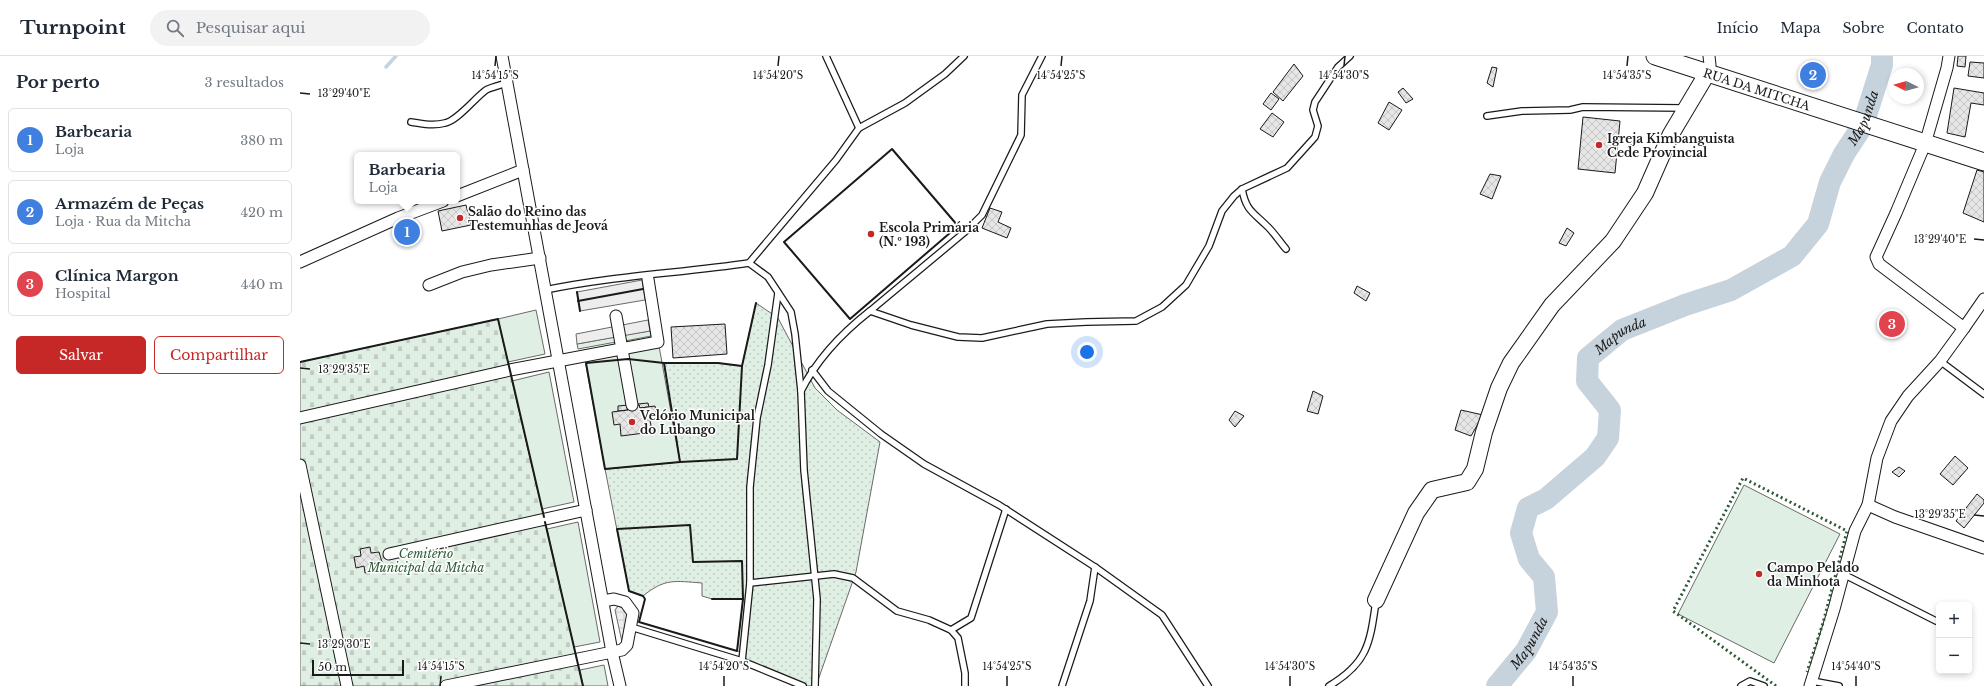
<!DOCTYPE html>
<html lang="pt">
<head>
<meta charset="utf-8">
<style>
	:root { --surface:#fff; --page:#f2f2f3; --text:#1f2937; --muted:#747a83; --line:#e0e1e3; --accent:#c62828 }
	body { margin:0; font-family:"Libre Baskerville",serif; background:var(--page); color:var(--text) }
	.controls { position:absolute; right:12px; bottom:12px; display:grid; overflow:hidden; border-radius:6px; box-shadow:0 2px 6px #0003 }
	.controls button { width:36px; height:36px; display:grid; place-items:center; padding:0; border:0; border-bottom:1px solid var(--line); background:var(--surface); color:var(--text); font:20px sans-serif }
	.compass { position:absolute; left:1588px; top:12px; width:36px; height:36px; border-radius:50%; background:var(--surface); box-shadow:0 2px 6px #0003; rotate:275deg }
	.scale { position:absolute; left:12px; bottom:10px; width:92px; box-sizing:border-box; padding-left:4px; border:2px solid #1a1a1a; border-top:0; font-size:11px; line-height:14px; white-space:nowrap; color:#1a1a1a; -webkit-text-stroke:3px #fff; paint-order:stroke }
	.you { position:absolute; left:787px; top:296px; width:14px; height:14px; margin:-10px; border:3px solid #fff; border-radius:50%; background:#1a73e8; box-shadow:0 0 0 6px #1a73e833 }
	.badge { display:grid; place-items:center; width:26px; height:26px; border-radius:50%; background:var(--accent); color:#fff; font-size:13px; font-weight:700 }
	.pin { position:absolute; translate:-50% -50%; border:2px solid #fff; box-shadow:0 1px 4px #0006 }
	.popup { position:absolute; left:54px; top:96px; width:106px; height:52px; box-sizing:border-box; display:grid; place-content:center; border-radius:6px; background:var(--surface); filter:drop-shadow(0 1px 3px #0005); font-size:13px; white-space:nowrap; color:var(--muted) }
	.popup b { font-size:15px; color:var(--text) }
	.popup::after { content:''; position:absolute; left:50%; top:100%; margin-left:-8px; border:8px solid transparent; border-top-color:var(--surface) }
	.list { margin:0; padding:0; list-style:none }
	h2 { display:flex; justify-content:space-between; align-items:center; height:52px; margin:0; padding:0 16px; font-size:17px }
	h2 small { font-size:13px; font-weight:400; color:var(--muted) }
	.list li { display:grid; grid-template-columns:26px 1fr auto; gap:12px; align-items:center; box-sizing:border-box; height:64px; margin:0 8px 8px; padding:0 8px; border:1px solid var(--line); border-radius:6px }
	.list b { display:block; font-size:15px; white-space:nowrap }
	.list p { margin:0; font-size:13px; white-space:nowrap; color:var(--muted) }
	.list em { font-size:13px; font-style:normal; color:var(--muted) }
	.actions { display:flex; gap:8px; padding:12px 16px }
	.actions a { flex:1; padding:9px 0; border:1px solid var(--accent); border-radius:6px; text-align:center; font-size:14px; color:var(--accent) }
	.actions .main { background:var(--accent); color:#fff }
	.icon { flex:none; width:22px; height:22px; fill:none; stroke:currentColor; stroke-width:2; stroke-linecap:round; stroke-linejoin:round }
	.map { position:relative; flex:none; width:1684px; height:630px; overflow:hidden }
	header { display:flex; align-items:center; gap:24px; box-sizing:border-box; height:56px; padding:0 20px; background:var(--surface); border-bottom:1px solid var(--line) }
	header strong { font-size:19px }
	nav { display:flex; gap:22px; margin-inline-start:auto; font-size:14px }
	.search { width:280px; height:36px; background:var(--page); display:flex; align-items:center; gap:10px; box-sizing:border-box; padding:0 14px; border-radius:22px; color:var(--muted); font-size:15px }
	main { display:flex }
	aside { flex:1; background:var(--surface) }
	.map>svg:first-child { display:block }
</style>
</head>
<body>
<header>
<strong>Turnpoint</strong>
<div class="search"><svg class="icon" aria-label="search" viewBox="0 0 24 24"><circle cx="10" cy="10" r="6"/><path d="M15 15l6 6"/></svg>Pesquisar aqui</div>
<nav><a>Início</a><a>Mapa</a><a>Sobre</a><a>Contato</a></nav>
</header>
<main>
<aside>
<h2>Por perto<small>3 resultados</small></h2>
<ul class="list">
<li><span class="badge" style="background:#3f7fe0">1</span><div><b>Barbearia</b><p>Loja</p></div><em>380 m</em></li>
<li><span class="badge" style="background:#3f7fe0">2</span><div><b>Armazém de Peças</b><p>Loja · Rua da Mitcha</p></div><em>420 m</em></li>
<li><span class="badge" style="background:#e0444e">3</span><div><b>Clínica Margon</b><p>Hospital</p></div><em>440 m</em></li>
</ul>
<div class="actions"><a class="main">Salvar</a><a>Compartilhar</a></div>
</aside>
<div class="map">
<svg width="1684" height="630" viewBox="0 0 1684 630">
	<defs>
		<pattern id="grass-dots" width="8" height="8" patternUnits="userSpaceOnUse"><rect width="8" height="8" fill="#e0efe3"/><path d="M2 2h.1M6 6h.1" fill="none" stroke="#c0ccc2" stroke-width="1.8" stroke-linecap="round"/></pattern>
		<pattern id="cemetery-stones" width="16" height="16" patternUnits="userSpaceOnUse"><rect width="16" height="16" fill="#e0efe3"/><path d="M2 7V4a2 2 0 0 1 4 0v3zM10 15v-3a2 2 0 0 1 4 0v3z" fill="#c0ccc2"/></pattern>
		<pattern id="plaza-grid" width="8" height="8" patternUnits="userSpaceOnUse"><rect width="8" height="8" fill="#ededed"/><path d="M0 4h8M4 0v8" fill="none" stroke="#cbcbcb"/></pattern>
		<pattern id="building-cross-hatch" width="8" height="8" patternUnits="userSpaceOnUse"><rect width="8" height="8" fill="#e6e6e6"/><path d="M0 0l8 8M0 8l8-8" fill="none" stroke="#c5c5c5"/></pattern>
	</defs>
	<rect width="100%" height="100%" fill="#fff"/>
	<!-- grass -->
	<path fill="url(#grass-dots)" stroke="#6a6a6a" d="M456 247 478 262 515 332 537 354 580 386 556 516 516 630H502L442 605 443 596 437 595 443 543H412L402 540V527C375 525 365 522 343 540L329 535 305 413 380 406 364 307H418L442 310Z"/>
	<!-- cemetery -->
	<path fill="url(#cemetery-stones)" stroke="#6a6a6a" d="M198 263 283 630H0V306Z"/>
	<!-- garden -->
	<g fill="#e0efe3" stroke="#6a6a6a">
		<path d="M236 254 245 298 208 306 198 263Z"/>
		<path d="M350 275 351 280 325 285 324 279Z"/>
		<path d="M315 281 316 286 278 293 277 288Z"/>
		<path d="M359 290 380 406 305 413 285 304Z"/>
		<path d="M249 316 274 446 242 453 212 325Z"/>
		<path d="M1444 429 1540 478 1474 607 1378 558Z"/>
		<path d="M278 466 300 586 274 591 247 473Z"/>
		<path d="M304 609 308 630H283L280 614Z"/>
	</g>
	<!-- parking -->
	<g fill="#ededed" stroke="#6a6a6a">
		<path d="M342 224 345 244 280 255 277 236Z"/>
		<path d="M348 264 350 275 277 288 276 278Z"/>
	</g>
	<!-- plaza -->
	<path fill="url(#plaza-grid)" stroke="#6a6a6a" d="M318 550 325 553 329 557 322 586 315 554Z"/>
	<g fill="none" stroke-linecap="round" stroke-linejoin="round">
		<!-- stream -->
		<path stroke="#c6d2dc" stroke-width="3.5" d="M86 11 96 0"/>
		<!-- river -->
		<path stroke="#c6d2dc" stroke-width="22" id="s1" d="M1197 630 1226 595 1247 556 1244 521 1229 503 1221 477 1228 452 1246 443 1295 401 1308 382 1310 354 1287 325 1288 302 1322 274 1385 249 1431 234 1492 200 1518 168 1530 126 1544 98 1563 69 1582 9V0"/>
	</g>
	<!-- building -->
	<g fill="url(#building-cross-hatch)" stroke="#1a1a1a">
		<path d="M1658 0H1666L1665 11 1657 10Z"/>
		<path d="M1670 6 1684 7V22L1668 20Z"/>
		<path d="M994 8 1003 20 983 45 973 36Z"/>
		<path d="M1192 11 1197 12 1193 31 1187 27Z"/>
		<path d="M1103 32 1113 43 1106 47 1098 36Z"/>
		<path d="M1654 32 1684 37V49L1671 47 1665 81 1647 77Z"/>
		<path d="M971 37 979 43 971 54 963 48Z"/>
		<path d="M1089 46 1102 54 1089 74 1078 67Z"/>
		<path d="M972 57 984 66 973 81 960 73Z"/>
		<path d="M1283 61 1320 65 1315 117 1278 113Z"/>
		<path d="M1677 114 1684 116V166L1663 157Z"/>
		<path d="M1190 118 1201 120 1192 143 1180 138Z"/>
		<path d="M166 149 171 169 142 175 138 155Z"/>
		<path d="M690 152 702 156 698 166 711 172 707 182 682 172Z"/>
		<path d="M112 166 116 182 98 186 94 171Z"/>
		<path d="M1267 172 1274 177 1266 190 1259 187Z"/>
		<path d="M1057 230 1070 237 1066 245 1054 237Z"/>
		<path d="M425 268 427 298 373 302 371 271Z"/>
		<path d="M1013 335 1023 340 1018 358 1007 355Z"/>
		<path d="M348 347 349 351 340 352 339 349 327 351 328 354 318 355V350Z"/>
		<path d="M339 349 340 352 355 350 357 363 350 364 352 376 321 380 320 368 314 369 312 356 328 354 327 351Z"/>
		<path d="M1161 354 1183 359 1171 380 1155 374Z"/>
		<path d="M935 355 944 360 935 371 929 364Z"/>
		<path d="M1655 400 1668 412 1653 429 1640 418Z"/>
		<path d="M1599 411 1605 415 1599 421 1592 416Z"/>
		<path d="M1677 438 1684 444V447L1664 472 1656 465Z"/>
		<path d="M70 491 71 497 79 496 82 506 73 508 74 515 65 517 64 510 56 512 54 501 61 500 60 493Z"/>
	</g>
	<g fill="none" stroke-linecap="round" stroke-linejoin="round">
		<!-- lane casing -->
		<g stroke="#1a1a1a" stroke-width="8">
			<g id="lane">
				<path d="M526 0 559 72"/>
				<path d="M1187 60 1222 55 1270 54 1283 51 1384 52"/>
				<path d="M111 66C123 68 134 70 145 67 157 65 175 42 186 34 192 31 201 29 207 27"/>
				<path d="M942 133C946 155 953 156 968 171 975 178 980 186 986 193"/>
				<path d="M449 207 468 221 491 256 495 278 501 335 504 414 517 543 515 630"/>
				<path d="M245 234C312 220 381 217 449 207L536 104 559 72 605 47 645 18 664 0"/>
				<path d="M570 255 666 175 682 159 721 79 722 39 742 0"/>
				<path d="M1640 305 1684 338"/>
				<path d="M512 314 528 335 581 378 624 408 699 449 795 511 862 559 908 630"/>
				<path d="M501 335C517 303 542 277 570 255L611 269 658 281 682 282 747 268 786 266 836 265 862 251 886 229 909 190 922 155 934 140 942 133 987 112 1015 81 1018 70 1013 54 1015 46 1038 11 1050 0"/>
				<path d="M1543 518 1636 565"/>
				<path d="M450 527 534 518 553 522 597 555 629 564 651 574 658 582 665 617V630"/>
				<path d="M331 571 442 605 503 630"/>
				<path d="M651 574 671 562 706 453"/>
				<path d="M442 605 450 527V431L457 362 468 309 478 237"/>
				<path d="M1512 625 1539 630"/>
				<path d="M762 630 790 545 795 511"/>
				<path d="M1029 630C1068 607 1070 587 1076 545"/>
				<path d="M1441 630 1450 625 1464 630"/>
			</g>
		</g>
		<!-- street casing -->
		<g stroke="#1a1a1a" stroke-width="13">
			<g id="street">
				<path d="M202 0 312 596 320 630"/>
				<path d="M1649 0 1647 12 1625 88 1596 157 1576 201 1579 208 1664 272 1684 243"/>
				<path d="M1408 16 1410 9 1409 0"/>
				<path d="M157 140 223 114"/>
				<path d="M0 206 98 162 143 145"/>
				<path d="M129 229 162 216 191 209 240 202"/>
				<path d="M316 260 332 349"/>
				<path d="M0 362 210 314 358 286 348 223"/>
				<path d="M0 409 47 630"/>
				<path d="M1568 449 1595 461 1684 492"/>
				<path d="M89 498 286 454"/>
				<path d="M146 630 322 594 327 589 333 557 325 546 314 543 303 545"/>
				<path d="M1510 630 1534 553 1555 475 1568 449 1577 402 1591 365 1608 340 1640 305 1664 272"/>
			</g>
		</g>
		<!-- secondary casing -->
		<g stroke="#1a1a1a" stroke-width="18">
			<path id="secondary" d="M1076 544 1116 457 1132 434 1167 426 1175 413 1184 376 1199 332 1211 307 1252 249 1313 185 1345 137 1371 78 1408 16"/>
		</g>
		<!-- primary casing -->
		<g stroke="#1a1a1a" stroke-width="19">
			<g id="primary">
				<path id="s2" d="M1355 0 1684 106"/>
			</g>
		</g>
		<!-- lane -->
		<use href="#lane" stroke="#fff" stroke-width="5.5"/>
		<!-- street -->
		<use href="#street" stroke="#fff" stroke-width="11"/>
		<!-- secondary -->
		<use href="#secondary" stroke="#fff" stroke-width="16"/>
		<!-- primary -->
		<use href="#primary" stroke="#fff" stroke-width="17"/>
		<!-- hedge -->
		<path stroke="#2b5a34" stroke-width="3" stroke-dasharray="2 3" stroke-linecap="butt" d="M1476 630 1373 555 1443 422 1547 475 1523 567 1507 616"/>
		<!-- wall -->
		<g stroke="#1a1a1a" stroke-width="2">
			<path d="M592 93 658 170 550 263 484 186Z"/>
			<path d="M277 236 280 255"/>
			<path d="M278 245 343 233"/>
			<path d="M328 303 364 307 380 406 305 413 286 307Z"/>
			<path d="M0 306 198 263 244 461"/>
			<path d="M364 307H418L442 310"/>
			<path d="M380 406 437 403 442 310 456 247"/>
			<path d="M245 466 283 630"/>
			<path d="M390 469 393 506 442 505 443 543 437 595 339 566 345 543 343 540 329 535 317 473Z"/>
			<path d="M412 543H443"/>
		</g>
	</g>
	<!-- ticks -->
	<path fill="none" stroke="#1a1a1a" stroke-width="1.5" d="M195 10 196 0M478 10 479 0M761 10 762 0M1044 10 1045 0M1327 10 1328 0M0 37 10 38M1674 183 1684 184M0 312 10 313M1674 459 1684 460M0 587 10 588M140 630 141 620M424 630V620M707 630V620M990 630V620M1273 630V620M1556 630V620"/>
	<!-- markers -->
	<g fill="#c62828" stroke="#fff" stroke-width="1.5">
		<circle cx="1299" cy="89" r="4"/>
		<circle cx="160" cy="162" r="4"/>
		<circle cx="571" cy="178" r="4"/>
		<circle cx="332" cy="366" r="4"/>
		<circle cx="1459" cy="518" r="4"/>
	</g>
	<g text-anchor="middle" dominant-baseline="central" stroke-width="3" stroke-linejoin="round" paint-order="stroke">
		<!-- street labels -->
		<g font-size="12" fill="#1a1a1a" stroke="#fff">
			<text stroke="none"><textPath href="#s2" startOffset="107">RUA DA MITCHA</textPath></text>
		</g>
		<!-- poi labels -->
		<g font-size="12" font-weight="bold" fill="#1a1a1a" stroke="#fff" text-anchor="start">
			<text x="1307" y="82">Igreja Kimbanguista<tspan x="1307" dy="14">Cede Provincial</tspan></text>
			<text x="168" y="155">Salão do Reino das<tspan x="168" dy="14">Testemunhas de Jeová</tspan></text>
			<text x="579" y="171">Escola Primária<tspan x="579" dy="14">(N.º 193)</tspan></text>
			<text x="340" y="359">Velório Municipal<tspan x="340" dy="14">do Lubango</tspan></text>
			<text x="1467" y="511">Campo Pelado<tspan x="1467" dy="14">da Minhota</tspan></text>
		</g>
		<!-- park labels -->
		<g font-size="12" font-style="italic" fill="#2b5a34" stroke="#fff">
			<text x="126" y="497">Cemitério<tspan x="126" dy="14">Municipal da Mitcha</tspan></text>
		</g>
		<!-- water labels -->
		<g font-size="13" font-style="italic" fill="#1a1a1a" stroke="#fff">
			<text stroke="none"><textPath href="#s1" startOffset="785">Mapunda</textPath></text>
			<text stroke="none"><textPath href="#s1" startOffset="437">Mapunda</textPath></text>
			<text stroke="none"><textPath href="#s1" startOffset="54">Mapunda</textPath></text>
		</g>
	</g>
	<g font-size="10" text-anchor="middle" fill="#1a1a1a" stroke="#fff" stroke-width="3" stroke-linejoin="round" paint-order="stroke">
		<text x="195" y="23">14°54'15"S</text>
		<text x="478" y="23">14°54'20"S</text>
		<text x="761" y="23">14°54'25"S</text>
		<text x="1044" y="23">14°54'30"S</text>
		<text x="1327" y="23">14°54'35"S</text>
		<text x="44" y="41">13°29'40"E</text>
		<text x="1640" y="187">13°29'40"E</text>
		<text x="44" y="317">13°29'35"E</text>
		<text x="1640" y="462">13°29'35"E</text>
		<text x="44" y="592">13°29'30"E</text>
		<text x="141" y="614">14°54'15"S</text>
		<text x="424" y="614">14°54'20"S</text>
		<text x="707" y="614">14°54'25"S</text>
		<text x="990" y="614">14°54'30"S</text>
		<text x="1273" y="614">14°54'35"S</text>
		<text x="1556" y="614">14°54'40"S</text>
	</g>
</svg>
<div class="controls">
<button>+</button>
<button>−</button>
</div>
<svg class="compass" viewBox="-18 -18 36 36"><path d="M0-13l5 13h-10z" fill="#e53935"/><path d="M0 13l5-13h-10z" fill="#747a83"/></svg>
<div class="scale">50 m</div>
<div class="you"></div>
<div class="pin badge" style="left:107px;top:176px;background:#3f7fe0">1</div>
<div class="popup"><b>Barbearia</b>Loja</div>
<div class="pin badge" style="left:1513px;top:19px;background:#3f7fe0">2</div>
<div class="pin badge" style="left:1592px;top:268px;background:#e0444e">3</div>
</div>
</main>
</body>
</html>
